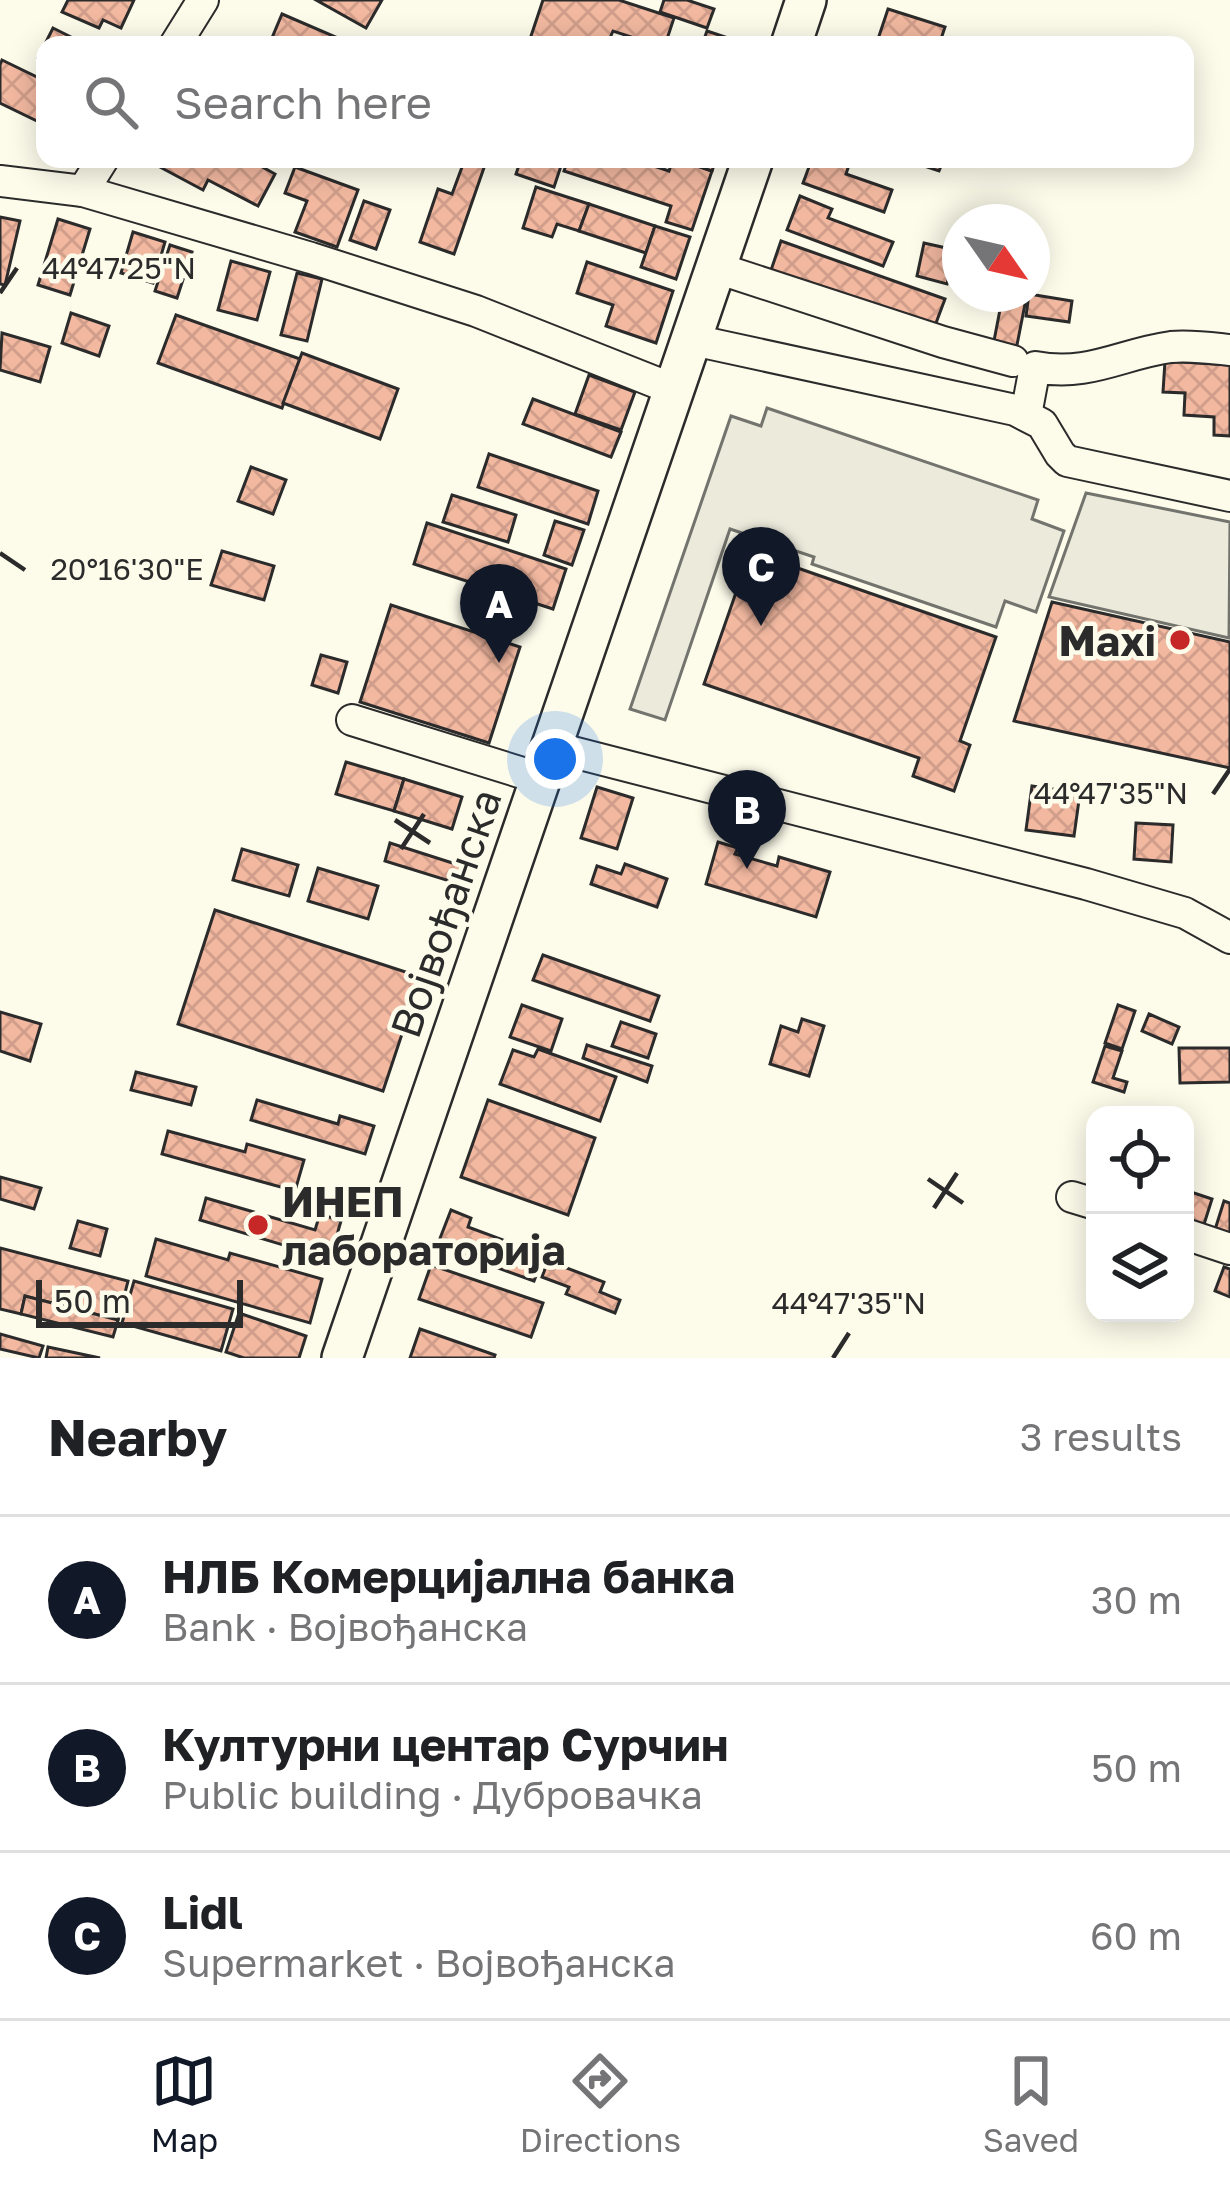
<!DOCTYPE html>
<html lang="en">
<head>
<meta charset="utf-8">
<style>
	:root { --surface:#fff; --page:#f6f6f6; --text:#202124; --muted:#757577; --line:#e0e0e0; --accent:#111827 }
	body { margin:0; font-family:"Golos Text",sans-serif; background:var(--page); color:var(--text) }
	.controls { position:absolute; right:36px; bottom:36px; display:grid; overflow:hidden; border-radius:24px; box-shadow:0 6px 30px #0003 }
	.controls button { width:108px; height:108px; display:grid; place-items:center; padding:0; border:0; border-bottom:3px solid var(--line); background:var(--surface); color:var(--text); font:60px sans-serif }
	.compass { position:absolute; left:942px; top:204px; width:108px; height:108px; border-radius:50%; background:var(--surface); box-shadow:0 6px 30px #0003; rotate:124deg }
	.scale { position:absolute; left:36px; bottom:30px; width:207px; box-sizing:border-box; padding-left:12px; border:6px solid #2b2b2b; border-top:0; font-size:33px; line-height:42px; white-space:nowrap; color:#2b2b2b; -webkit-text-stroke:9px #fdfbea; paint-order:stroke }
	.you { position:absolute; left:555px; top:759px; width:42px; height:42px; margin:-30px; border:9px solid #fff; border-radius:50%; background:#1a73e8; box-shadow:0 0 0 18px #1a73e833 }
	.badge { display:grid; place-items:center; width:78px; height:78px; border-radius:50%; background:var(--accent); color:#fff; font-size:39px; font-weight:700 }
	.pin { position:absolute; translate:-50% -99px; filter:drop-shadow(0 3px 6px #0008) }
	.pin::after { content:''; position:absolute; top:63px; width:42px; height:36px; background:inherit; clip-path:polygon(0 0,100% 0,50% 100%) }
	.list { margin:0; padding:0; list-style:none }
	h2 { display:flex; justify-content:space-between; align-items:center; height:156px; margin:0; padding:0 48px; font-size:51px }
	h2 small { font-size:39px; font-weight:400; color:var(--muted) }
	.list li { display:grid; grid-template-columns:78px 1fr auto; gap:36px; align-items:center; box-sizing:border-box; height:168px; padding:0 48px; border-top:3px solid var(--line) }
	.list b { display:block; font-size:45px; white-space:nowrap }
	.list p { margin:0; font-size:39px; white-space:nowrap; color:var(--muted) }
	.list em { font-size:39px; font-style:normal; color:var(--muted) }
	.icon { flex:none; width:66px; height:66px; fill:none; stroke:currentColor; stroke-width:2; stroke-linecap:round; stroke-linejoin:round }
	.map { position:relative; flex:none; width:1230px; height:1358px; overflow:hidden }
	.search { position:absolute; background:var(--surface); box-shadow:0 6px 30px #0003; left:36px; right:36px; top:36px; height:132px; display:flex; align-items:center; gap:30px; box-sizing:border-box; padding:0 42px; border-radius:24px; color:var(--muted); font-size:45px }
	.sheet { height:660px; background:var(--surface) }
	nav { display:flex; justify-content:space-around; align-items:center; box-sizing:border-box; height:168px; border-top:3px solid var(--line); background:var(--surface); font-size:33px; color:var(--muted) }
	nav a { display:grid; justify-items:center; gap:6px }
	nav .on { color:var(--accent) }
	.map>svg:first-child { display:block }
</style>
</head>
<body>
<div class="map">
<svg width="1230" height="1358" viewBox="0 0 1230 1358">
	<defs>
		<pattern id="building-cross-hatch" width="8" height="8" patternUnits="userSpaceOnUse" patternTransform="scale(3)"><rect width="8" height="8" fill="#f2b8a0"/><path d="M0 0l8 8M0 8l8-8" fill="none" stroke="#d09e8a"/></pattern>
	</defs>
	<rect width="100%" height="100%" fill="#fdfbea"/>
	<!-- parking -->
	<g fill="#eceadb" stroke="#74746e" stroke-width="3">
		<path d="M767 408 1038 500 1032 519 1064 531 1036 612 1005 601 996 627 812 564 814 557 730 529 665 720 630 709 731 416 761 426Z"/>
		<path d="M1086 493 1230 522 1229 638 1049 597Z"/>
	</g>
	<!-- building -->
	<g fill="url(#building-cross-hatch)" stroke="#2b2b2b" stroke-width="3">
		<path d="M68 0H134L121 28 103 20 99 28 62 12Z"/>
		<path d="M316 0H382L366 28Z"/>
		<path d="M543 0H619L674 18 665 45H656L613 31 607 45H528Z"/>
		<path d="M664 0H687L714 9 707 28 660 12Z"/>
		<path d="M888 9 945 27 939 45H876Z"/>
		<path d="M282 14 338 38 335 45H269Z"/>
		<path d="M53 28 87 45H45V62L38 58Z"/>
		<path d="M707 31 749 45H702Z"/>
		<path d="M2 60 45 81V104L37 121 0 103V65Z"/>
		<path d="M162 159H248L275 174 258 206 208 180 203 190 158 166Z"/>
		<path d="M465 159H487L454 254 420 242 438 189 452 194Z"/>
		<path d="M521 159H541L561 166 554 187 516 174Z"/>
		<path d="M568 159H633L669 171 673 159H677L712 171 692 230 666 222 671 206 564 171Z"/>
		<path d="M677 159H716L712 171Z"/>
		<path d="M812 159H851L846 174 892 190 884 212 803 183Z"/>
		<path d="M903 159H944L939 171Z"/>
		<path d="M295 167 358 190 337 247 295 232 307 201 285 193Z"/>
		<path d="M536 187 589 204 579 231 557 224 552 237 523 228Z"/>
		<path d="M800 196 832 209 828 218 893 242 883 266 787 230Z"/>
		<path d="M364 201 390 210 376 249 350 240Z"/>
		<path d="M589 204 655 226 646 253 579 231Z"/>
		<path d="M0 217 20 221 5 285 0 284Z"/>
		<path d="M58 219 90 229 70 295 38 285Z"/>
		<path d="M655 226 690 237 676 279 641 267Z"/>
		<path d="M133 232 165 242 153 283 121 273Z"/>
		<path d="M781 241 945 299 933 331 770 273Z"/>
		<path d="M924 243 955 250 947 284 917 276Z"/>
		<path d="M170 245 192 252 177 298 155 291Z"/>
		<path d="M231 261 270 272 257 320 218 310Z"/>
		<path d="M587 262 673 291 656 343 606 326 613 305 577 293Z"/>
		<path d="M297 273 322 279 307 341 281 335Z"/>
		<path d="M1003 294 1026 299 1016 350 993 346Z"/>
		<path d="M1029 294 1072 301 1069 322 1026 316Z"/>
		<path d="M71 313 109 326 99 356 62 343Z"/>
		<path d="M176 315 300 359 282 408 158 363Z"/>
		<path d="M2 333 50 347 40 382 0 370Z"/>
		<path d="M302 353 398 389 380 439 283 403Z"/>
		<path d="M1165 361 1230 365V436L1214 435V417L1184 415 1185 393 1163 392Z"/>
		<path d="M589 375 635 392 621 430 575 414Z"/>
		<path d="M533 399 621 432 611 457 523 424Z"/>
		<path d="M489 454 598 491 588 524 478 487Z"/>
		<path d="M251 467 286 480 273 514 238 501Z"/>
		<path d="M452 495 516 515 508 542 443 522Z"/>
		<path d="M555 521 584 530 572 565 544 555Z"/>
		<path d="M427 523 566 569 553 609 414 564Z"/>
		<path d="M753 544 792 558 789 565 996 637 960 741 970 745 954 791 913 776 919 758 704 684Z"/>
		<path d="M222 551 274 566 264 600 211 585Z"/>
		<path d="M1052 602 1230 642V768L1014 721Z"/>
		<path d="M391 605 520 647 489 743 360 702Z"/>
		<path d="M321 655 347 662 338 693 312 685Z"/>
		<path d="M346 762 404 779 394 811 336 794Z"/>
		<path d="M404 779 462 797 452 829 394 811Z"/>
		<path d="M1032 786 1080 793 1074 836 1026 830Z"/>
		<path d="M597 787 633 798 617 849 581 838Z"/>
		<path d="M1136 823 1173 825 1171 862 1134 859Z"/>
		<path d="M718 842 738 848 735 854 777 866 779 857 830 872 816 917 706 884Z"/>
		<path d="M390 843 465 867 459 884 385 861Z"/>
		<path d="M242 849 298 865 289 896 233 880Z"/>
		<path d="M625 864 667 879 657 907 591 884 597 866 621 874Z"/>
		<path d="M318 868 378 886 368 919 308 901Z"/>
		<path d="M215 910 421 977 383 1091 178 1024Z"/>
		<path d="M543 955 659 996 650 1021 533 980Z"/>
		<path d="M522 1005 562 1019 551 1051 510 1037Z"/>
		<path d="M1118 1005 1135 1011 1122 1049 1105 1043Z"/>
		<path d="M0 1012 41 1024 30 1061 0 1051Z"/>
		<path d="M1149 1014 1179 1027 1172 1044 1142 1031Z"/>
		<path d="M802 1019 824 1026 809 1076 770 1064 781 1026 798 1032Z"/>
		<path d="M621 1022 656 1034 648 1058 612 1046Z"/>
		<path d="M587 1045 652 1066 647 1082 583 1058Z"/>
		<path d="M1105 1046 1122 1051 1113 1078 1127 1082 1124 1092 1093 1082Z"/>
		<path d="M1179 1048H1230V1082L1180 1083Z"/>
		<path d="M538 1049 616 1077 600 1121 500 1084 513 1050 534 1057Z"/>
		<path d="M136 1072 196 1087 191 1105 131 1090Z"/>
		<path d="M257 1100 338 1124 340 1116 374 1126 365 1154 251 1120Z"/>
		<path d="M488 1100 595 1138 568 1215 461 1177Z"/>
		<path d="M168 1131 245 1152 247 1144 304 1160 295 1191 162 1154Z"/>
		<path d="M0 1177 41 1188 34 1209 0 1199Z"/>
		<path d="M1185 1190 1212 1199 1200 1237 1185 1232Z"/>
		<path d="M206 1198 315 1230 320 1214 341 1221 330 1259 200 1220Z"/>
		<path d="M1224 1201 1230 1203V1241L1213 1236Z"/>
		<path d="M451 1210 471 1218 468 1227 544 1255 534 1281 437 1246Z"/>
		<path d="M78 1221 107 1229 100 1256 70 1248Z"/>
		<path d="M156 1239 228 1260 230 1253 322 1279 310 1323 146 1276Z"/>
		<path d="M0 1248 128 1281 118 1320 25 1296 21 1314 0 1309Z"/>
		<path d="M548 1261 604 1282 600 1292 620 1300 615 1313 566 1294 569 1287 542 1277Z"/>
		<path d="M431 1265 543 1303 531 1337 419 1299Z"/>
		<path d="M1224 1267 1230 1269V1297L1215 1291Z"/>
		<path d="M134 1281 233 1309 221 1351 122 1323Z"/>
		<path d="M25 1296 118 1320 113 1337 21 1314Z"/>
		<path d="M239 1313 306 1336 299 1358H244L226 1352Z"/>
		<path d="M420 1329 495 1355 494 1358H410Z"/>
		<path d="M0 1334 43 1346 39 1358 0 1349Z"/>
		<path d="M48 1347 100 1358H46Z"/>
	</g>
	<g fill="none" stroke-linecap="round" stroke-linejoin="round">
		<!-- minor casing -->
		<g stroke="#2b2b2b" stroke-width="34">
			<g id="minor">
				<path d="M175 45 203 0"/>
				<path d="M0 181 83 191 311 258 476 311 675 390"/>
				<path d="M83 191 103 159"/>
				<path d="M717 268 943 342 1013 361"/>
				<path d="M693 340 1015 410 1042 424 1060 454 1067 461 1230 496"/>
				<path d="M1026 415 1035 367C1090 377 1120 354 1171 347 1190 345 1211 348 1230 350"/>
				<path d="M352 720 542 779"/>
				<path d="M553 747 1086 884 1185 913 1230 938"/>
				<path d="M1072 1197 1095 1204"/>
				<path d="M1185 1234 1230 1249"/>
			</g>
		</g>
		<!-- major casing -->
		<g stroke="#2b2b2b" stroke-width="44">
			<g id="major">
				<path d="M791 45 806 0"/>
				<path d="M342 1358 753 159"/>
			</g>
		</g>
		<!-- minor -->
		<use href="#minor" stroke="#fdfbea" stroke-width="30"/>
		<!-- major -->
		<use href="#major" stroke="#fdfbea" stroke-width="39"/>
	</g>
	<!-- ticks -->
	<path fill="none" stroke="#2b2b2b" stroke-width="4.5" d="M0 293 17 268M0 553 25 570M1213 794 1230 769M395 820 430 843M401 849 424 814M928 1179 963 1203M934 1208 957 1173M833 1358 849 1333"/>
	<!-- markers -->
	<g fill="#c62828" stroke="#fdfbea" stroke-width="4.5">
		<circle cx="1180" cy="640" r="12"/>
		<circle cx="258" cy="1225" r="12"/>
	</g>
	<g text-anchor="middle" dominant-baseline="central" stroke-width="9" stroke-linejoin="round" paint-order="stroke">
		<!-- poi labels -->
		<g font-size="42" font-weight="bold" fill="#2b2b2b" stroke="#fdfbea" text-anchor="end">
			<text x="1156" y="640">Maxi</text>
			<text x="282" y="1201" text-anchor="start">ИНЕП<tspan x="282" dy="48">лабораторија</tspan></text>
		</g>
		<!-- street labels -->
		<g font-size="42" fill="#2b2b2b" stroke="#fdfbea">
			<text transform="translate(445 913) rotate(-71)">Војвођанска</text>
		</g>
	</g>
	<g font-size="30" text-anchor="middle" fill="#2b2b2b" stroke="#fdfbea" stroke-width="9" stroke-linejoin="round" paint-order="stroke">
		<text x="119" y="279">44°47'25"N</text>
		<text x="127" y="580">20°16'30"E</text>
		<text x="1111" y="804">44°47'35"N</text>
		<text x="849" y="1314">44°47'35"N</text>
	</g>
</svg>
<div class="controls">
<button><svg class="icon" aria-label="locate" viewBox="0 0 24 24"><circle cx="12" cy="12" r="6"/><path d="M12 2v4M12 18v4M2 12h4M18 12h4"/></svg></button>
<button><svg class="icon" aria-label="layers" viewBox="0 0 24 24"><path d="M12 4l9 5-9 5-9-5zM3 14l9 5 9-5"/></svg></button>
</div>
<svg class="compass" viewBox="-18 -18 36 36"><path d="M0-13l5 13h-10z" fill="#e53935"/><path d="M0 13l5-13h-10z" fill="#757577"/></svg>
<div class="scale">50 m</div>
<div class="you"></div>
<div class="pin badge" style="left:499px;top:663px">A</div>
<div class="pin badge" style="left:747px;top:869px">B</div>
<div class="pin badge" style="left:761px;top:626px">C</div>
<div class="search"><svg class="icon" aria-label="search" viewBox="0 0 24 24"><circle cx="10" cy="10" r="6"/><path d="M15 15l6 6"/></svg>Search here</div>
</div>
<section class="sheet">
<h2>Nearby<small>3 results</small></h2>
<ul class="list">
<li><span class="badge">A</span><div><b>НЛБ Комерцијална банка</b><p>Bank · Војвођанска</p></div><em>30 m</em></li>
<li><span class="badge">B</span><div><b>Културни центар Сурчин</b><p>Public building · Дубровачка</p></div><em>50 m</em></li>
<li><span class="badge">C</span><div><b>Lidl</b><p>Supermarket · Војвођанска</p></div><em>60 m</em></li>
</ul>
</section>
<nav>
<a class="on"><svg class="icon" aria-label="map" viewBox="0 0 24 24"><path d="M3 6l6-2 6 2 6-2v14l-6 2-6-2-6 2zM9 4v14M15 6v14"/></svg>Map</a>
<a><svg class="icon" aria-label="directions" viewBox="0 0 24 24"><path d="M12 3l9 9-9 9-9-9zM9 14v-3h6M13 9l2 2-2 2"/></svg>Directions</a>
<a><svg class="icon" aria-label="saved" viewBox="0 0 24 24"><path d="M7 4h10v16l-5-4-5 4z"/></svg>Saved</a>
</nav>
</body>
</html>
